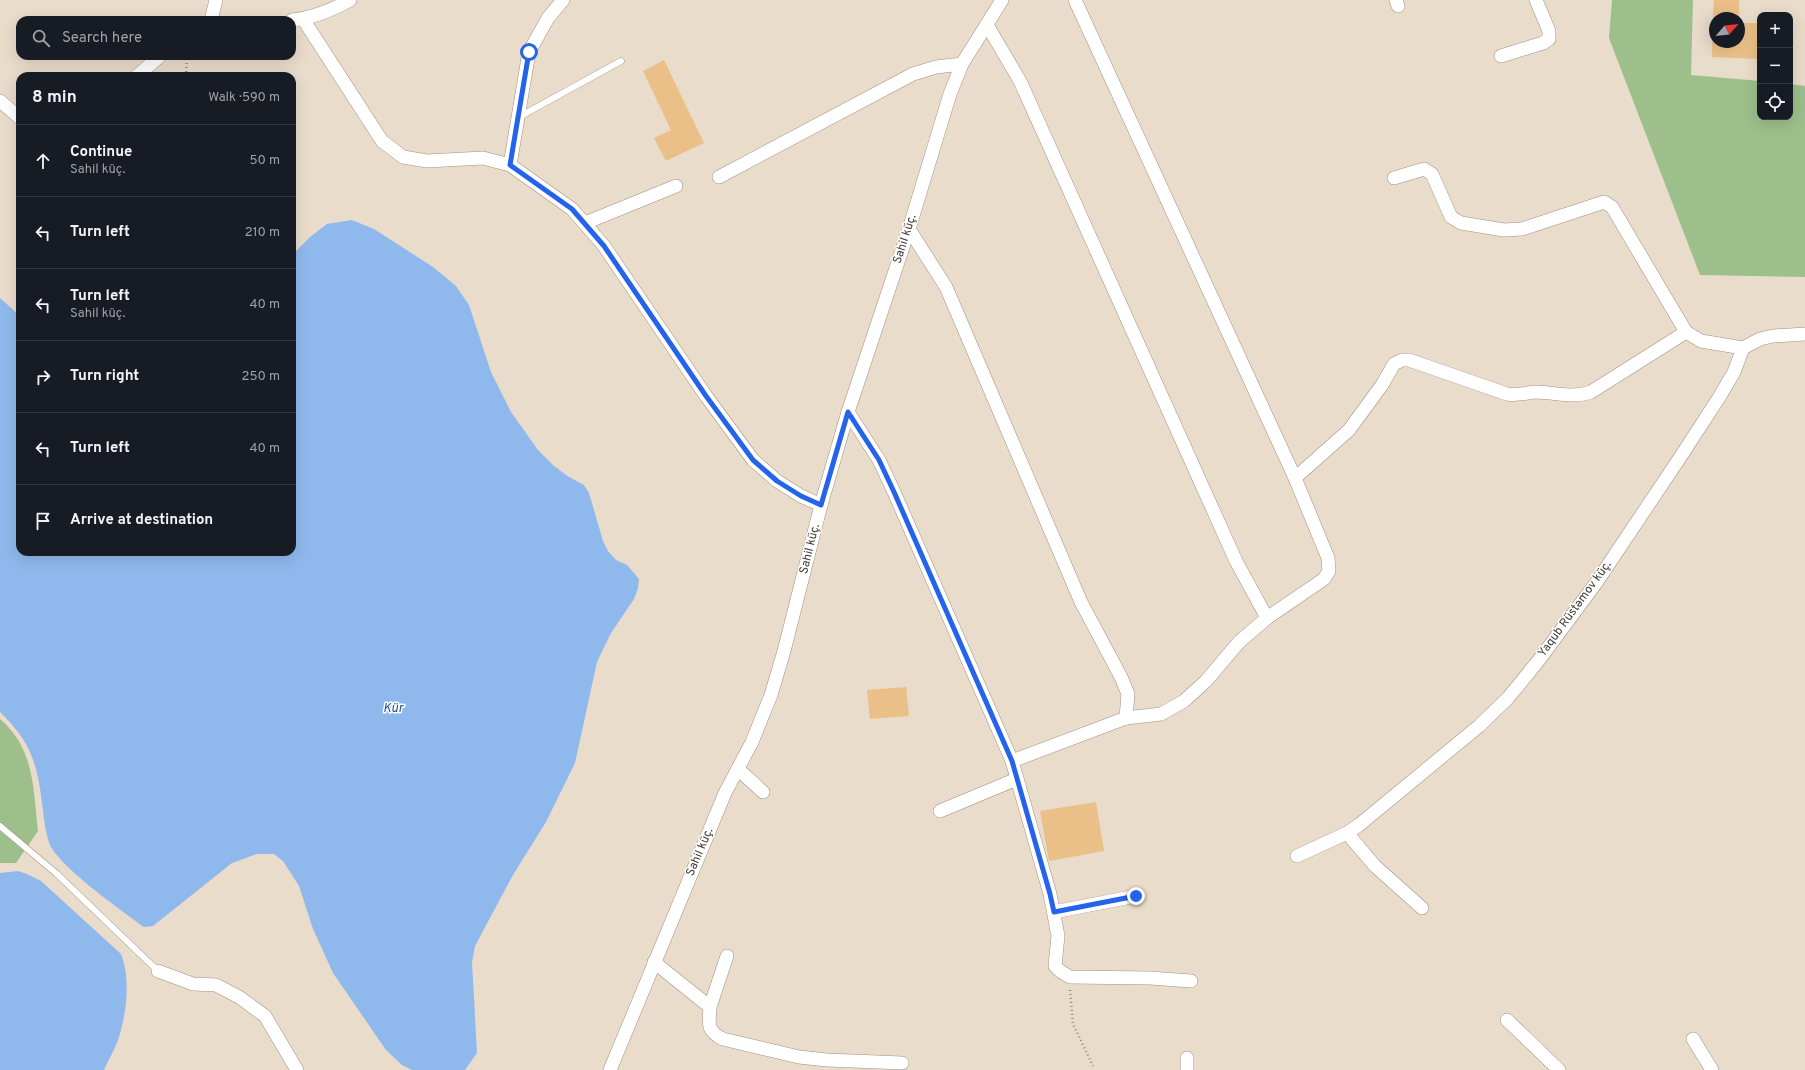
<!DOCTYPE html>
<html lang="en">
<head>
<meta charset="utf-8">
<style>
	:root { --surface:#171b24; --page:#242831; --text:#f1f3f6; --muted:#9ea1a6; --line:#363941 }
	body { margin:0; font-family:Overpass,sans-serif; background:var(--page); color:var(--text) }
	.controls { position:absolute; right:12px; top:12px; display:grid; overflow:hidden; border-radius:8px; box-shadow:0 4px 16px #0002 }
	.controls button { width:36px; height:36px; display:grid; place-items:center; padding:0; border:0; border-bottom:1px solid var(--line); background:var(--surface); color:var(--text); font:20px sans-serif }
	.compass { position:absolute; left:1709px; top:12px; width:36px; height:36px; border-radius:50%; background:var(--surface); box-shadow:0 4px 16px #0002; rotate:63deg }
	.stop { position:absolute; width:12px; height:12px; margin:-9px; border:3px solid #2563eb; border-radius:50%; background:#fff }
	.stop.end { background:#2563eb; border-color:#fff; box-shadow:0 1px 4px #0008 }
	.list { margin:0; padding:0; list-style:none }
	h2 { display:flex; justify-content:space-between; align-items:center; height:52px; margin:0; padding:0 16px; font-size:17px }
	h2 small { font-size:13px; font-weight:400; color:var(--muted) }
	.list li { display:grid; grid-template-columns:26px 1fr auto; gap:12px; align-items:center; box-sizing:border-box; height:72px; padding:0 16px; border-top:1px solid var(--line) }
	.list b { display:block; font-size:15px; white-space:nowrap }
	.list p { margin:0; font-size:13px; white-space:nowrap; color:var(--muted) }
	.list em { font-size:13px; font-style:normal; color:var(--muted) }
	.icon { flex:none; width:22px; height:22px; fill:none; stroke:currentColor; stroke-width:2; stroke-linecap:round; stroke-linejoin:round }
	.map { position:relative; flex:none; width:1805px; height:1070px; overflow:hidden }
	.search { position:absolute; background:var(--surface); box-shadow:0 4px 16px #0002; left:16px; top:16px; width:280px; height:44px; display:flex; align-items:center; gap:10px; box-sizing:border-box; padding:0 14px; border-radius:12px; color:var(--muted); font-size:15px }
	.panel { position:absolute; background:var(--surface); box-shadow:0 4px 16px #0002; left:16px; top:72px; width:280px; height:484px; border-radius:12px }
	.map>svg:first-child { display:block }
</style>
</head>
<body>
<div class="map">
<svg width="1805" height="1070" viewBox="0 0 1805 1070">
	<rect width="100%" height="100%" fill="#e9dccb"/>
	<!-- green -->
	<g fill="#9cbf8b">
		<path d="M1612 0H1693L1691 75 1760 81V117H1790V84L1805 86V277L1700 275 1609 38Z"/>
		<path d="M0 719C35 749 33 789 38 831L16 863H0Z"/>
	</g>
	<!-- water -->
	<g fill="#8fb9ed">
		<path d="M352 220 374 229 433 267 456 286 469 305 491 372 511 412 538 450 554 466 569 477 584 485 589 493 603 541 608 551 616 560 627 565 639 579 638 588 634 599 611 633 597 662 575 763 546 822 513 875 475 946 472 962 477 1053 465 1070H412L402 1065 386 1050 333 973 313 929 299 886 283 861 274 854H257L232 863 153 926 144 927C122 911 61 868 50 845 45 832 44 817 42 803 37 762 30 741 0 712V298L20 316V552H292V255L310 237 327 224Z"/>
		<path d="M18 871 27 874 41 881 121 954C130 977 127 1007 121 1030 118 1044 110 1057 104 1070H0V873Z"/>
	</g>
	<!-- building -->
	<g fill="#eac088">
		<path d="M1714 0H1739V18H1713Z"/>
		<path d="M1739 23H1760V59L1712 57V42H1739Z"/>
		<path d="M664 60 704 143 666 161 654 138 671 130 643 71Z"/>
		<path d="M906 687 909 716 870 719 867 690Z"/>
		<path d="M1096 802 1104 851 1049 861 1040 811Z"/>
	</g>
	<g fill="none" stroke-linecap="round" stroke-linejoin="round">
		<!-- lane casing -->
		<g stroke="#9f9383" stroke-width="7">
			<g id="lane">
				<path d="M519 117 621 61"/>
				<path d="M0 826 57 874 158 971"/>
			</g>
		</g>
		<!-- street casing -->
		<g stroke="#9f9383" stroke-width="14">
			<g id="street">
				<path d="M1396 0 1398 6"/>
				<path d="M303 19 382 141 403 157 427 161 483 158 510 165 572 209 604 246 706 396 753 460 777 481 801 496 821 505"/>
				<path d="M211 20 216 0"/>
				<path d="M292 20C313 18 332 10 350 0"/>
				<path d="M987 25 1020 81 1236 561 1267 618"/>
				<path d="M1501 56 1543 43 1549 39V31L1536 0"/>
				<path d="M137 76 160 56"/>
				<path d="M0 101 20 118"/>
				<path d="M510 165 529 52 548 18 563 0"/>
				<path d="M719 177 913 74 936 67 962 64"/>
				<path d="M1394 178 1424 169 1432 174 1451 217 1461 223 1504 230 1522 229 1604 202 1612 207 1686 332"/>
				<path d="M585 223 676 186"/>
				<path d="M909 229 946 287 1081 602 1121 677 1128 694 1126 718"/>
				<path d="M848 412 879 460 894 492 1012 761 1050 894 1058 936 1055 966 1060 971 1070 977 1150 978 1191 981"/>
				<path d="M1295 478 1349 430 1382 385 1394 364 1402 360H1409L1507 394C1519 396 1527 392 1538 392 1556 393 1574 398 1591 392L1686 332 1701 341 1743 348"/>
				<path d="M1012 761 1126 718 1161 714 1184 701 1206 681 1239 642 1267 618 1324 579 1329 571 1328 558 1295 478 1075 0"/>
				<path d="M738 769 763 792"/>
				<path d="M940 811 1017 779"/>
				<path d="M1347 833 1375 866 1422 908"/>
				<path d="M1297 856 1347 833 1359 825 1479 726 1508 698 1539 660 1596 583 1681 456 1720 396 1734 372 1743 348 1760 339 1773 336 1805 334"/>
				<path d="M1054 912 1136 896"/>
				<path d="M654 962 710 1007C709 1023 706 1031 723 1039L799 1057 827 1060 902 1063"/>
				<path d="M158 971 193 984 216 985 239 997 265 1016 297 1070"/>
				<path d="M710 1007 727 956"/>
				<path d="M1507 1020 1559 1070"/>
				<path d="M1693 1039 1712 1070"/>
				<path d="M610 1070 725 793 752 742 771 695 784 651 821 505 848 412 909 229 950 94 962 64 1002 0"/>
				<path d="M1187 1070V1058"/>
			</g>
		</g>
		<!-- path -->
		<g stroke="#978e82" stroke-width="2.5" stroke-dasharray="1 3" stroke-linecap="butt">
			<path d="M186 76 187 56"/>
			<path d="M1070 990 1073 1024 1093 1066"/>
		</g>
		<!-- lane -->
		<use href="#lane" stroke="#fff" stroke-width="6"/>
		<!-- street -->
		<use href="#street" stroke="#fff" stroke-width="13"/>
	</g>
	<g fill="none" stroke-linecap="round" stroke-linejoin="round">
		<!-- route -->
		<path stroke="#2563eb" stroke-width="5" d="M529 52 510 165 572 209 604 246 706 396 753 460 777 481 801 496 821 505 848 412 879 460 894 492 1012 761 1050 894 1054 912 1136 896"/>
	</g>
	<g text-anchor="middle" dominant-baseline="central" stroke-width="3" stroke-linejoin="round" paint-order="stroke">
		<!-- street labels -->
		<g font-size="12" fill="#3f3a33" stroke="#fff">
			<text transform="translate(905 239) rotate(-72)">Sahil küç.</text>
			<text transform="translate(810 549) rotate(-76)">Sahil küç.</text>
			<text transform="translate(1575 609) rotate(-54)">Yaqub Rüstəmov küç.</text>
			<text transform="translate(700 852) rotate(-67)">Sahil küç.</text>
		</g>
		<!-- water labels -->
		<g font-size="13" font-style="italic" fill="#19508d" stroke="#fff">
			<text x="393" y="709">Kür</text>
		</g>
	</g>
</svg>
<div class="controls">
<button>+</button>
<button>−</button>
<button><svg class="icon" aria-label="locate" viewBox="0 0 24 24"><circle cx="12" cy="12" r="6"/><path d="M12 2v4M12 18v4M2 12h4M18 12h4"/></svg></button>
</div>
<svg class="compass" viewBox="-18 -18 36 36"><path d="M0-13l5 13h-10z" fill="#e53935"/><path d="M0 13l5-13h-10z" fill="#9ea1a6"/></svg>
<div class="stop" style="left:529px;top:52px"></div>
<div class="stop end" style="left:1136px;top:896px"></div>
<div class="search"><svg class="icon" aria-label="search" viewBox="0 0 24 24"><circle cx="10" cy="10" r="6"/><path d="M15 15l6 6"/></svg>Search here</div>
<section class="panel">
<h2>8 min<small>Walk · 590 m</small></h2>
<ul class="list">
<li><svg class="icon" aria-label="ahead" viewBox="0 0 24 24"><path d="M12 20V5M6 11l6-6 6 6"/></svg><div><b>Continue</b><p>Sahil küç.</p></div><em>50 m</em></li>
<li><svg class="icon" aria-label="left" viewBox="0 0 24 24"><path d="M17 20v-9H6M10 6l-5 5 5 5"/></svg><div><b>Turn left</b></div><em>210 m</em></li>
<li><svg class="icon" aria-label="left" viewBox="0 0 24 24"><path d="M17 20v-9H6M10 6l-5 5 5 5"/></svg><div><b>Turn left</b><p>Sahil küç.</p></div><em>40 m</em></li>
<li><svg class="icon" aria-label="right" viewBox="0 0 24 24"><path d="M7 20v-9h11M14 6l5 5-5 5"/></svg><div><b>Turn right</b></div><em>250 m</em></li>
<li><svg class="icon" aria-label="left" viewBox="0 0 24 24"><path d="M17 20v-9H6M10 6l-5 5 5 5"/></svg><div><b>Turn left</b></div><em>40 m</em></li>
<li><svg class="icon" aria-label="arrive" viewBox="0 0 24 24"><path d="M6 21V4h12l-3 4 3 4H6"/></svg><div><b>Arrive at destination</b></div></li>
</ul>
</section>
</div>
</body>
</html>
